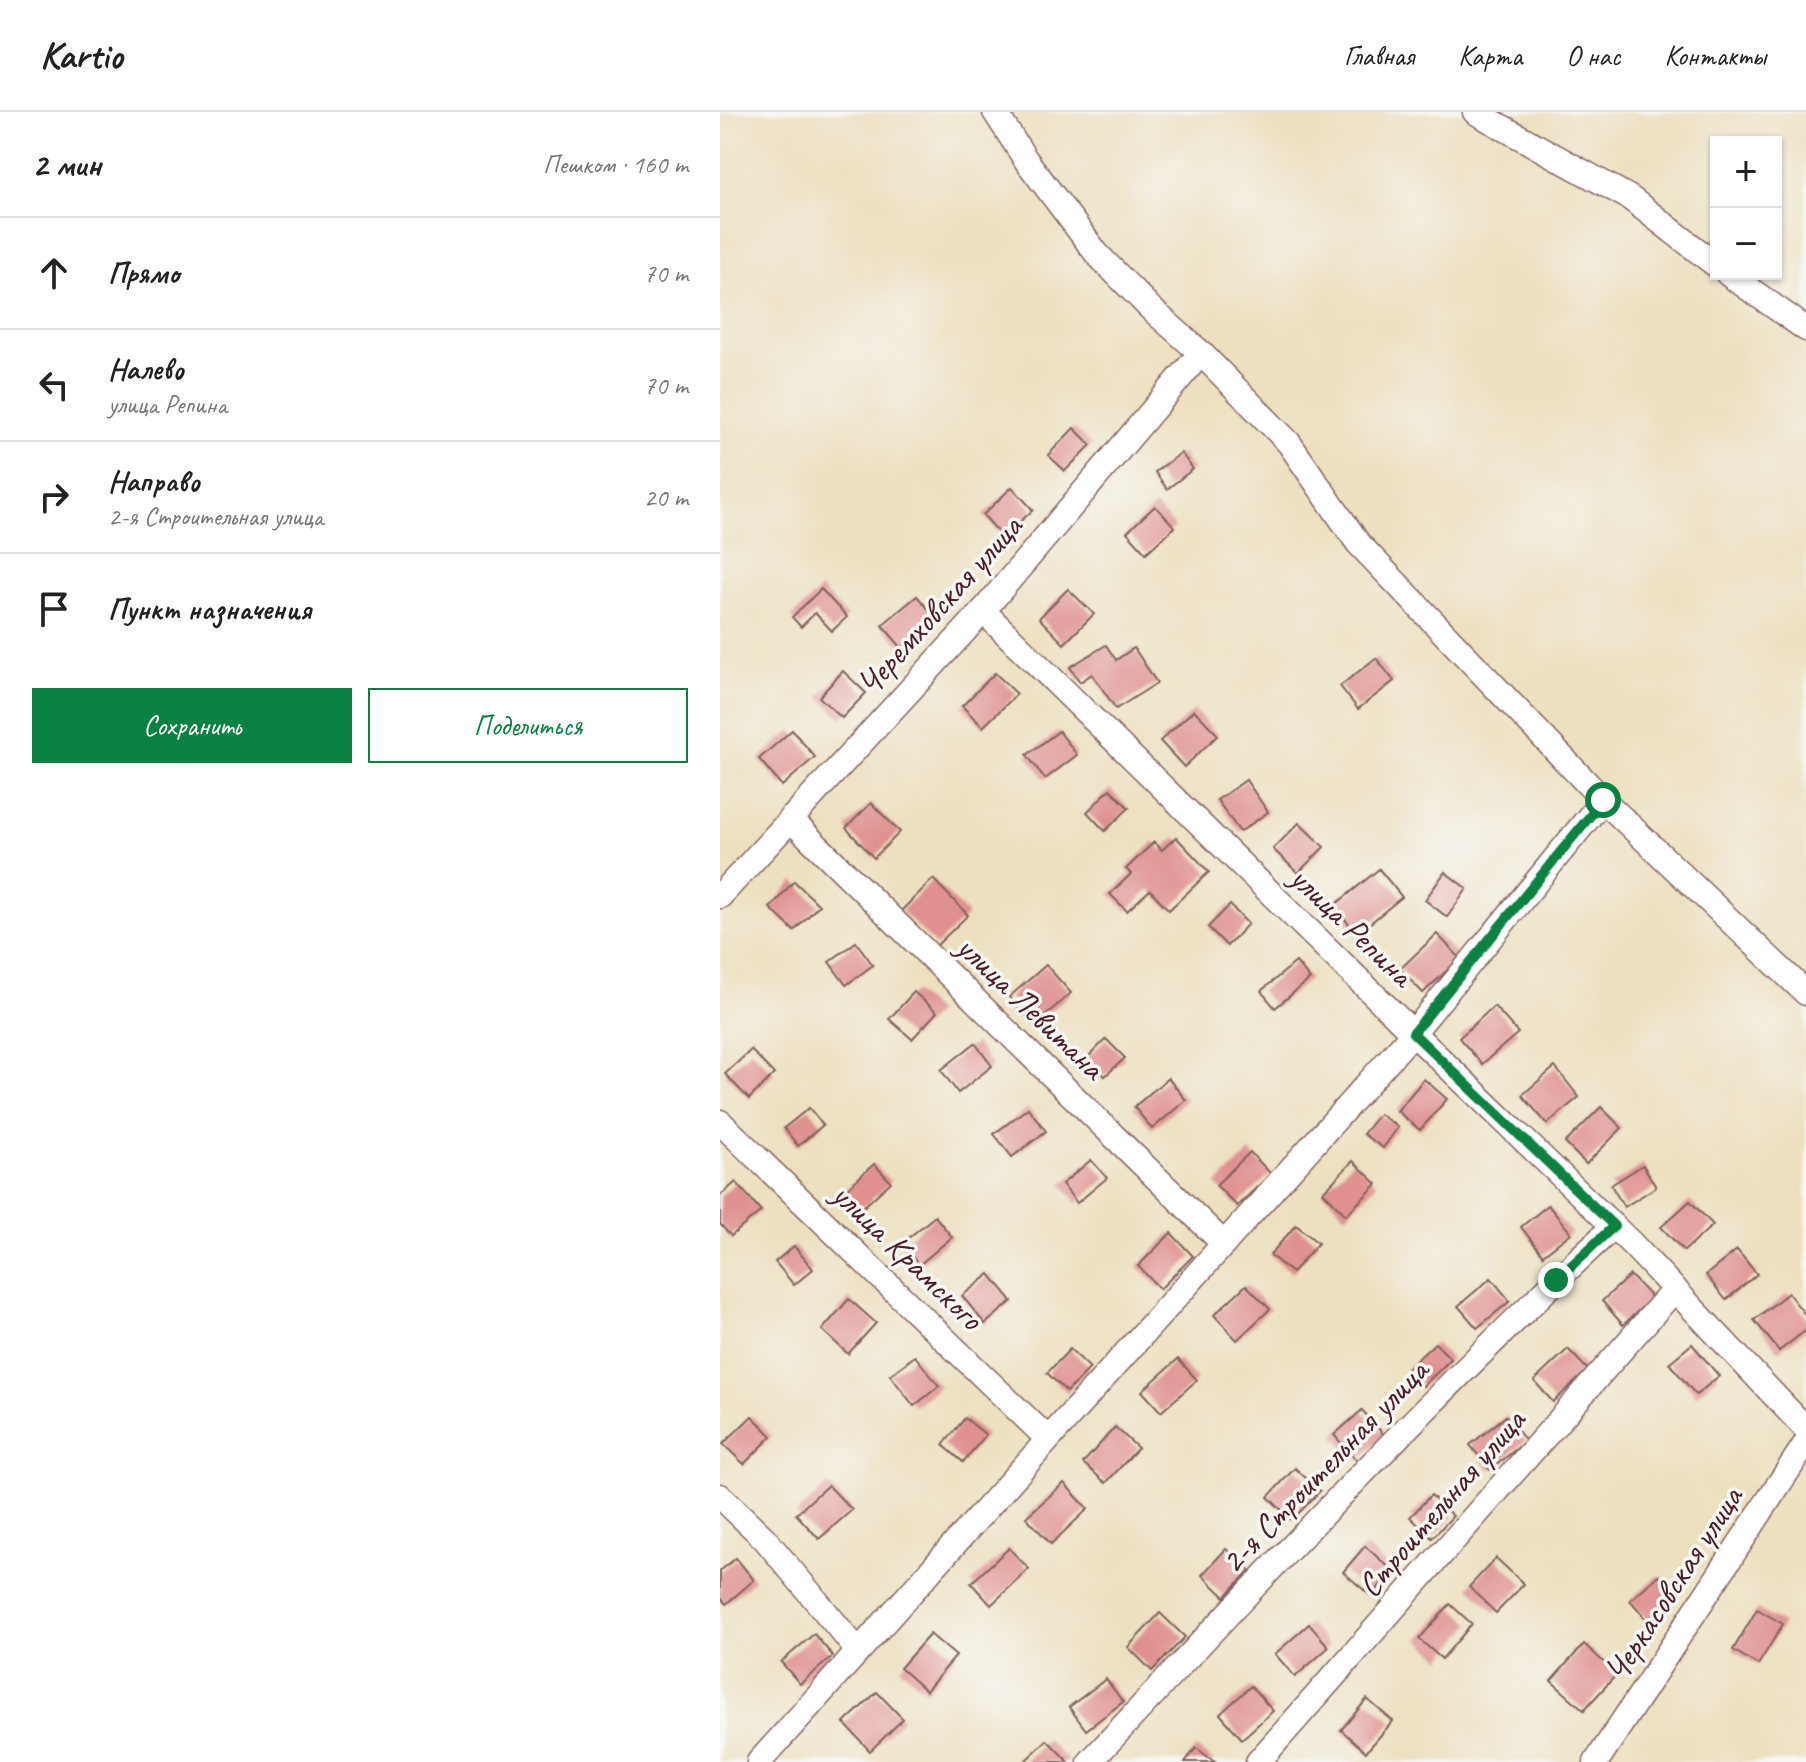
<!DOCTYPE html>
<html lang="ru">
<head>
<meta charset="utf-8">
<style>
	:root { --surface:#fff; --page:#f2f2f2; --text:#222; --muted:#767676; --line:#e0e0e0; --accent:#0b8043 }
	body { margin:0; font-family:Caveat,sans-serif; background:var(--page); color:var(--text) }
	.controls { position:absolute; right:24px; top:24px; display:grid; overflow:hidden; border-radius:0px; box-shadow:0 2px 6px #0004 }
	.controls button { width:72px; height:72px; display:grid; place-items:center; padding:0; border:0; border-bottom:2px solid var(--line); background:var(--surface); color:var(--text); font:40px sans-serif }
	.stop { position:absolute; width:24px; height:24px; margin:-18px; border:6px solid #0b8043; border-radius:50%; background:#fff }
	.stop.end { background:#0b8043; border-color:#fff; box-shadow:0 2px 8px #0008 }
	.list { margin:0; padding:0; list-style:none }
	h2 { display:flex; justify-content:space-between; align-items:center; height:104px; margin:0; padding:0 32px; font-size:34px }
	h2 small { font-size:26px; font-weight:400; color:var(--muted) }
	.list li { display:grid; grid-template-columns:52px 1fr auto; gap:24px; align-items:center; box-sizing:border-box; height:112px; padding:0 32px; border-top:2px solid var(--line) }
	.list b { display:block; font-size:30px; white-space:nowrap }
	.list p { margin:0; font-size:26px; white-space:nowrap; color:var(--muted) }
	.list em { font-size:26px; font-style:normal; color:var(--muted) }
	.actions { display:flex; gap:16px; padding:24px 32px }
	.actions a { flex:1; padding:18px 0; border:2px solid var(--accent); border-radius:0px; text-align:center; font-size:28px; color:var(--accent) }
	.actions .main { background:var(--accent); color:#fff }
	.icon { flex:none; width:44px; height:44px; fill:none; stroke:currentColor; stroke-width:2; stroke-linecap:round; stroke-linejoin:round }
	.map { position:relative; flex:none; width:1086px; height:1650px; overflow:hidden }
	header { display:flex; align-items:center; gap:48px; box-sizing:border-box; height:112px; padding:0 40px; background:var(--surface); border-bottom:2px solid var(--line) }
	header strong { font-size:38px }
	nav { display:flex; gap:44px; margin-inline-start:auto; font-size:28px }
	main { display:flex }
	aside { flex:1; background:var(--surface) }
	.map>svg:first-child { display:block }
</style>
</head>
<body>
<header>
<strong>Kartio</strong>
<nav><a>Главная</a><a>Карта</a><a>О нас</a><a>Контакты</a></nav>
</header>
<main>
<aside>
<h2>2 мин<small>Пешком · 160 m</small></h2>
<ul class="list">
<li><svg class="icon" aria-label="ahead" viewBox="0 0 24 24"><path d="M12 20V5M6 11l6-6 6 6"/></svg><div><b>Прямо</b></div><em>70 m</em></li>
<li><svg class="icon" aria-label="left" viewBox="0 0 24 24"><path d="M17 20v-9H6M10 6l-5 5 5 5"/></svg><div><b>Налево</b><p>улица Репина</p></div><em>70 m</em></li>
<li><svg class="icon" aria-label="right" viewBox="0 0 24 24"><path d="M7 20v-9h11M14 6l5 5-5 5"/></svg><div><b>Направо</b><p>2-я Строительная улица</p></div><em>20 m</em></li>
<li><svg class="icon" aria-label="arrive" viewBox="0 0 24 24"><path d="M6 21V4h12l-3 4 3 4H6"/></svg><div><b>Пункт назначения</b></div></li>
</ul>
<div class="actions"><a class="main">Сохранить</a><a>Поделиться</a></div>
</aside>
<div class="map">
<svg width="1086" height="1650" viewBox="0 0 1086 1650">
	<rect width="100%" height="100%" fill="#f6f6f2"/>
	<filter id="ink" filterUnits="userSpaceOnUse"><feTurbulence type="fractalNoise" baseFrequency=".0125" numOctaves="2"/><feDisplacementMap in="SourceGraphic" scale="16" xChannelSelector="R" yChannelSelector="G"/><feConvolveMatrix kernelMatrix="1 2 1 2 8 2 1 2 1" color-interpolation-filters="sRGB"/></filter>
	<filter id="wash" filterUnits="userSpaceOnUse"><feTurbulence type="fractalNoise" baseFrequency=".006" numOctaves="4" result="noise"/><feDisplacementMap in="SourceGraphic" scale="32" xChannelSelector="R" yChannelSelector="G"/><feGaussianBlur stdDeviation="1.8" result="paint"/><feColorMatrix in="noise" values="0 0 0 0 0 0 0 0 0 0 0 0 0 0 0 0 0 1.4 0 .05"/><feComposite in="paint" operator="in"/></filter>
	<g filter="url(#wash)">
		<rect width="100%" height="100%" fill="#ede0c0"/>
		<g id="blocks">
			<!-- building -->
			<g fill="#df908f">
				<path d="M354 316 371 333 345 359 328 343Z"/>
				<path d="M461 341 473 357 447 377 435 360Z"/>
				<path d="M292 375 313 398 283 425 263 403Z"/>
				<path d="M435 394 455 415 426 441 407 420Z"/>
				<path d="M101 477 127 505 112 519 95 501 81 515 72 505Z"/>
				<path d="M348 477 374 502 344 532 319 506Z"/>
				<path d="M197 484 216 506 182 536 162 513Z"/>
				<path d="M386 533 396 548 414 536 437 571 396 597 372 562 360 570 350 555Z"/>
				<path d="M656 546 674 569 638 597 620 574Z"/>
				<path d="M123 559 146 581 122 606 99 585Z"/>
				<path d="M275 561 297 582 263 615 242 594Z"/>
				<path d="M474 598 498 623 464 655 440 629Z"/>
				<path d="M72 618 95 645 62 674 39 647Z"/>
				<path d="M339 619 357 643 325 667 307 643Z"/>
				<path d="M526 668 548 700 520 720 497 688Z"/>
				<path d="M390 677 409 696 385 719 367 700Z"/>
				<path d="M151 691 180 720 154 746 126 716Z"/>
				<path d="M579 711 604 735 578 761 553 737Z"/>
				<path d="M456 725 489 760 449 798 430 778 407 799 390 782 411 762 406 757 434 730 442 738Z"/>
				<path d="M659 757 682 785 637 822 614 794Z"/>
				<path d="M725 760 747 777 727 805 705 788Z"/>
				<path d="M213 767 248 803 216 834 181 799Z"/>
				<path d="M74 769 99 793 74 819 50 796Z"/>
				<path d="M510 793 528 812 507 834 488 815Z"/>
				<path d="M717 822 740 846 703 881 680 857Z"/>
				<path d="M136 830 153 853 126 873 109 850Z"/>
				<path d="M576 850 590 867 555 896 541 879Z"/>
				<path d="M326 853 351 881 314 913 289 885Z"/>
				<path d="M194 880 217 900 192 927 169 907Z"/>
				<path d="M774 894 798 921 762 952 739 926Z"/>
				<path d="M386 927 405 946 385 964 367 946Z"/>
				<path d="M255 931 272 954 238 981 221 958Z"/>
				<path d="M31 938 54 962 29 987 5 962Z"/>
				<path d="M835 955 859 985 827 1012 802 983Z"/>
				<path d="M448 966 466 988 432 1017 414 995Z"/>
				<path d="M704 967 727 987 700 1018 677 999Z"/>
				<path d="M881 995 902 1016 866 1052 845 1031Z"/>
				<path d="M89 996 103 1013 78 1034 64 1016Z"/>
				<path d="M308 996 326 1019 292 1045 274 1022Z"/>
				<path d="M659 1002 678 1015 663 1036 643 1022Z"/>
				<path d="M530 1040 551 1062 517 1094 496 1073Z"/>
				<path d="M371 1048 387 1066 357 1091 342 1072Z"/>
				<path d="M633 1049 657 1072 626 1103 603 1080Z"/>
				<path d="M154 1052 171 1070 140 1098 123 1080Z"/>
				<path d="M923 1053 936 1075 904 1095 891 1073Z"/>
				<path d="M16 1070 41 1099 11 1124 0 1112V1084Z"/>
				<path d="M970 1089 993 1113 964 1139 941 1115Z"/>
				<path d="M828 1093 851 1121 823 1143 801 1115Z"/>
				<path d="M215 1104 232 1125 199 1153 181 1132Z"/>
				<path d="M576 1113 598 1131 572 1161 550 1143Z"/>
				<path d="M451 1121 473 1144 440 1177 418 1154Z"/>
				<path d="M74 1134 93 1157 74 1173 55 1150Z"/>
				<path d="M1017 1138 1037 1162 1006 1188 986 1163Z"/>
				<path d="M270 1162 292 1189 265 1212 242 1184Z"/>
				<path d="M910 1163 932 1186 903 1213 882 1189Z"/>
				<path d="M771 1166 790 1189 757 1216 738 1194Z"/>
				<path d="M526 1173 550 1197 517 1228 494 1203Z"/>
				<path d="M1068 1181 1086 1204V1218L1059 1239 1034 1208Z"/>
				<path d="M129 1187 156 1211 128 1242 102 1218Z"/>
				<path d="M715 1231 731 1247 703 1274 687 1257Z"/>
				<path d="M972 1232 999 1264 976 1283 949 1251Z"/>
				<path d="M350 1237 370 1256 347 1280 327 1261Z"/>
				<path d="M848 1237 868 1258 833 1290 814 1269Z"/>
				<path d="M195 1244 219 1274 194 1294 170 1263Z"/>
				<path d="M458 1247 477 1268 441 1300 422 1279Z"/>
				<path d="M642 1298 665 1324 637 1349 614 1323Z"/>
				<path d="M32 1304 52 1324 24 1352 3 1332Z"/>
				<path d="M786 1304 806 1329 770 1358 750 1333Z"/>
				<path d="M245 1306 266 1323 243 1350 223 1333Z"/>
				<path d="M395 1315 418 1336 386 1371 363 1351Z"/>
				<path d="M575 1356 600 1379 572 1408 548 1385Z"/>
				<path d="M344 1371 368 1397 331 1432 306 1405Z"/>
				<path d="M108 1373 132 1398 99 1427 76 1402Z"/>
				<path d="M711 1383 733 1404 712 1426 690 1405Z"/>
				<path d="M645 1434 673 1459 651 1484 623 1460Z"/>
				<path d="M289 1436 309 1457 271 1493 251 1471Z"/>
				<path d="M506 1437 530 1458 505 1485 482 1463Z"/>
				<path d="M16 1446 34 1468 6 1492 0 1485V1459Z"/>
				<path d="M776 1446 804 1472 776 1501 749 1475Z"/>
				<path d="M939 1463 957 1484 928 1509 910 1488Z"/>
				<path d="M730 1492 752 1512 722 1547 699 1527Z"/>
				<path d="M1037 1497 1063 1512 1038 1553 1013 1538Z"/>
				<path d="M440 1501 465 1525 432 1559 408 1535Z"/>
				<path d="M589 1512 609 1535 575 1565 555 1542Z"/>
				<path d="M94 1522 113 1544 80 1572 61 1550Z"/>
				<path d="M210 1522 236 1544 206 1579 180 1556Z"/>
				<path d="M864 1532 897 1562 864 1598 831 1569Z"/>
				<path d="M386 1567 403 1590 366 1618 349 1595Z"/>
				<path d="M531 1574 553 1599 522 1627 500 1602Z"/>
				<path d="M157 1580 183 1607 150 1639 124 1611Z"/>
				<path d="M647 1587 673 1609 646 1640 621 1618Z"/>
				<path d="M327 1628 349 1650H304Z"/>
				<path d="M476 1636 495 1650H465Z"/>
			</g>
		</g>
	</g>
	<g filter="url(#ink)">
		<use href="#blocks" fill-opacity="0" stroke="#83635f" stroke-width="2"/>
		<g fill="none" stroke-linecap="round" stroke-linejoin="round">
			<!-- minor casing -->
			<g stroke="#83635f" stroke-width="27">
				<g id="minor">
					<path d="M275 0 306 48 377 142 430 196 481 241 569 331 638 431 883 688 1086 881"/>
					<path d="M755 0 910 86 996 153"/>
					<path d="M1008 162 1086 217"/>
					<path d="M263 499 693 921 912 1132 1086 1317"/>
					<path d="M70 707 504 1132"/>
					<path d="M0 784 263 499 481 241"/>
					<path d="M0 1010 328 1327"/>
					<path d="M0 1384 45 1427 138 1539"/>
					<path d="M39 1650 693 921 883 688"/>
					<path d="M370 1650C540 1467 711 1284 894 1114"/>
					<path d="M538 1650 955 1177"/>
					<path d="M876 1650 1086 1331"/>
				</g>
			</g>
			<!-- minor -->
			<use href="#minor" stroke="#fff" stroke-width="24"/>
		</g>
	</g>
	<g fill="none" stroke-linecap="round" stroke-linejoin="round" filter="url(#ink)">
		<!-- route -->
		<path stroke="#0b8043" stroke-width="10" d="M836 1168 894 1114 693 921 883 688"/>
	</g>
	<g text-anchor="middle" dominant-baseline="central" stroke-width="7" stroke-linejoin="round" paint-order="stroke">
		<!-- street labels -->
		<g font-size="34" fill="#4a1f2b" stroke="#f6f6f2">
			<text transform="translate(219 493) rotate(-48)">Черемховская улица</text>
			<text transform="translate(632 814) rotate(44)">улица Репина</text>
			<text transform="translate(311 895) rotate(44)">улица Левитана</text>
			<text transform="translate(188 1144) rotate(44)">улица Крамского</text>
			<text transform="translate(604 1354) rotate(-46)">2-я Строительная улица</text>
			<text transform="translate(721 1391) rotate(-49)">Строительная улица</text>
			<text transform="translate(953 1472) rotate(-57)">Черкасовская улица</text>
		</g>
	</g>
</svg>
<div class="controls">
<button>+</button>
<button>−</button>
</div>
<div class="stop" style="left:883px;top:688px"></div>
<div class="stop end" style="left:836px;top:1168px"></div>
</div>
</main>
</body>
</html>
